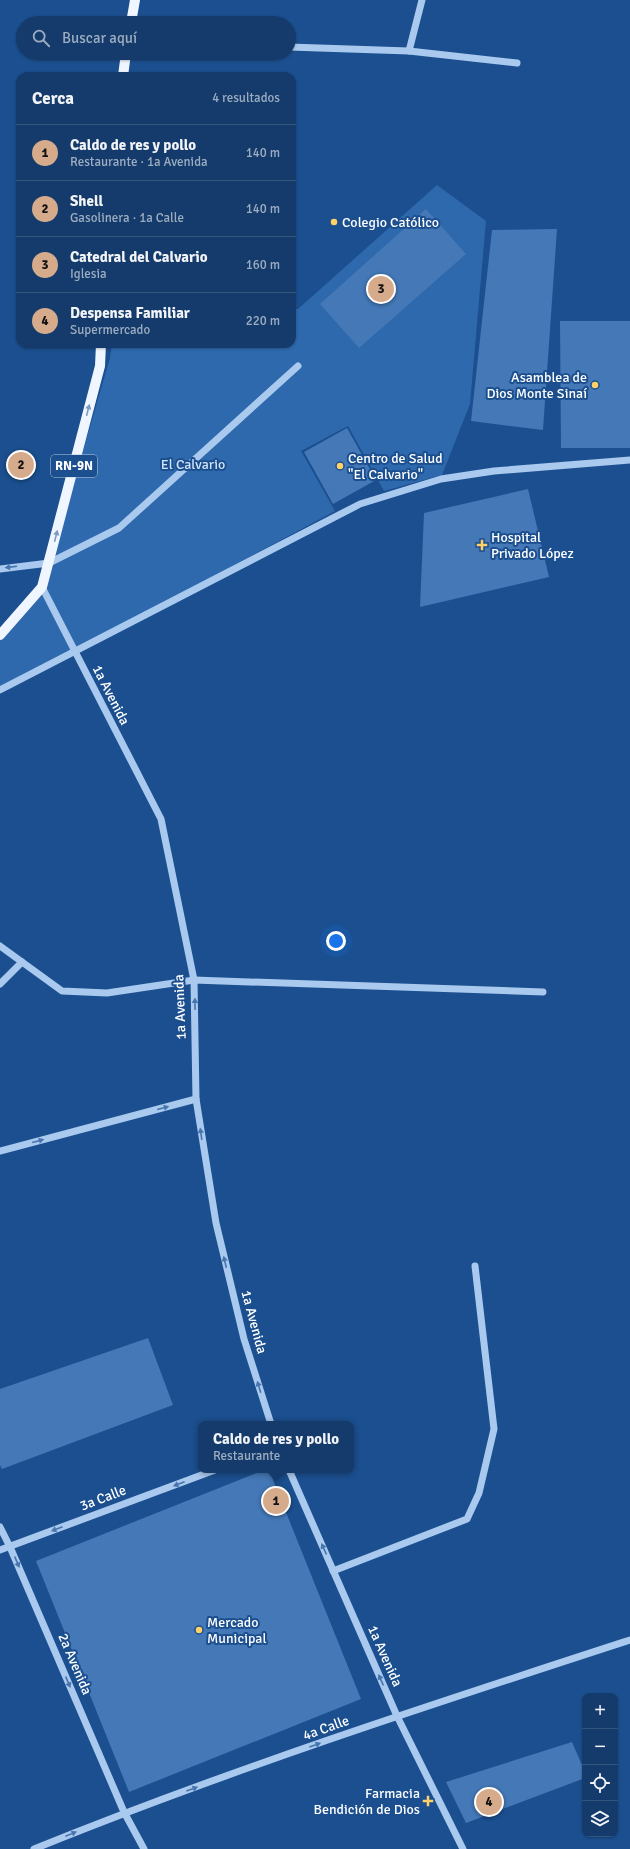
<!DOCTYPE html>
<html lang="es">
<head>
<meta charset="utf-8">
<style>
	:root { --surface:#143b6b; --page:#1d4271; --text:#f1f3f6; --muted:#9dadc1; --line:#33557e; --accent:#d6ab8b }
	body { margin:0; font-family:Signika,sans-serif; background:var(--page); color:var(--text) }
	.controls { position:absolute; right:12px; bottom:12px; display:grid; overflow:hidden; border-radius:8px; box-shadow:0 1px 3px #0004 }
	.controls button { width:36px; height:36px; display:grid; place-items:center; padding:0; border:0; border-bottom:1px solid var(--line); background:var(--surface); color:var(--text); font:20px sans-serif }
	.you { position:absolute; left:336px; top:941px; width:14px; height:14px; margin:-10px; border:3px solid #fff; border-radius:50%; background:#1a73e8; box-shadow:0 0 0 6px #1a73e833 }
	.badge { display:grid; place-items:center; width:26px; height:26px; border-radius:50%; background:var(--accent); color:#111; font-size:13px; font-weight:700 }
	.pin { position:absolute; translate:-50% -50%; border:2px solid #fff; box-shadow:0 1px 4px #0006 }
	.popup { position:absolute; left:198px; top:1421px; width:156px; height:52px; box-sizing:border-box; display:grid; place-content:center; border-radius:8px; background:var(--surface); filter:drop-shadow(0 1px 3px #0005); font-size:13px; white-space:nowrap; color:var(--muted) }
	.popup b { font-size:15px; color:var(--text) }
	.popup::after { content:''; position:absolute; left:50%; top:100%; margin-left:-8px; border:8px solid transparent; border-top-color:var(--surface) }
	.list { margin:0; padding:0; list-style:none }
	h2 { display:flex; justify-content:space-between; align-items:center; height:52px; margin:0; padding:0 16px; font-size:17px }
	h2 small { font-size:13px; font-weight:400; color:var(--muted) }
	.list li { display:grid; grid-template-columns:26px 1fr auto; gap:12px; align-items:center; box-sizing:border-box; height:56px; padding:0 16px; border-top:1px solid var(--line) }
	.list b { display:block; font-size:15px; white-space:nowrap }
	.list p { margin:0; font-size:13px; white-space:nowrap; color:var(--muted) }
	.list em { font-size:13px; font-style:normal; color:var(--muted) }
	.icon { flex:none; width:22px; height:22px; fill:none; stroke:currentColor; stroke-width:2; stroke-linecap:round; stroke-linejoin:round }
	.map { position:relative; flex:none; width:630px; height:1849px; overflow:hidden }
	.search { position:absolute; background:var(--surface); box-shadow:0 1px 3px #0004; left:16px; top:16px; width:280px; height:44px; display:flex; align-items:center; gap:10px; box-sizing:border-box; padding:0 14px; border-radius:22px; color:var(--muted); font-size:15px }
	.panel { position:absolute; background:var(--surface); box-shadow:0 1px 3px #0004; left:16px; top:72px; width:280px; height:276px; border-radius:12px }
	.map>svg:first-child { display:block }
</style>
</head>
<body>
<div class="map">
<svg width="630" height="1849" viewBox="0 0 630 1849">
	<rect width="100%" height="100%" fill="#1b4f8f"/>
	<!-- green -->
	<g fill="#2e69ad">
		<path d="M437 185 486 221 470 404 442 475 384 491 348 426 301 451 335 511 74 651 43 588 110 358 112 344H292V309H298Z"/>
		<path d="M38 593 44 595 73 651 0 689V637Z"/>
	</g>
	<!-- building -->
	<g fill="#4478b7">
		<path d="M426 209 466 254 359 348 320 304Z"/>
		<path d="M557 229 543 430 471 421 492 230Z"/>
		<path d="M560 321H630V448H561Z"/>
		<path d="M347 428 376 480 333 504 304 452Z"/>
		<path d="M528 489 549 577 420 607 424 513Z"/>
		<path d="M148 1338 173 1405 2 1469 0 1465V1389Z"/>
		<path d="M264 1470H269L361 1699 129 1792 36 1561Z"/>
		<path d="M572 1742 585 1772V1778L466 1823 446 1782Z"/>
	</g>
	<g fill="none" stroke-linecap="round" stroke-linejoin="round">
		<!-- minor -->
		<g stroke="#a9c9ee" stroke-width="7">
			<path d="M289 47 409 51 517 63"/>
			<path d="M409 51 422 0"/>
			<path d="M0 569 49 563 119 528 298 366"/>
			<path d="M42 587 161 819 194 980 196 1099 216 1223 244 1339 271 1424"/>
			<path d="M0 690 360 504 441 479 494 471 630 460"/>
			<path d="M0 946 62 991 107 993 194 980 543 992"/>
			<path d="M0 984 22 962"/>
			<path d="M0 1151 196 1099"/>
			<path d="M289 1470 397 1716 463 1849"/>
			<path d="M0 1527 10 1547 124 1812 144 1849"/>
			<path d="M0 1550 215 1470"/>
			<path d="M333 1571 467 1519 479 1493 494 1429 475 1266"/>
			<path d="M34 1849C229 1770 430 1705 630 1640"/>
		</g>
		<!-- major -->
		<g stroke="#f0f6ff" stroke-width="10">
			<path d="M131 23 135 0"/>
			<path d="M123 76 126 53"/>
			<path d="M0 635 42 587 100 366 101 344"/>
		</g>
	</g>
	<!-- one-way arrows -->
	<defs><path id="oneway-solid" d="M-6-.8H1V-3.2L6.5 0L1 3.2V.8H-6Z"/></defs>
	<g fill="#7b9ac1">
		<use href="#oneway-solid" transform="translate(88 410) rotate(-76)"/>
		<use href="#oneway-solid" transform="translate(56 536) rotate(-76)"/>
	</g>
	<g fill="#4674ac">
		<use href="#oneway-solid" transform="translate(11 567) rotate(173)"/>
		<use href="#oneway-solid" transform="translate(195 1004) rotate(-91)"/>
		<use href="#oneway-solid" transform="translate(163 1108) rotate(-15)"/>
		<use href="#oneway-solid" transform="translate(201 1134) rotate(-98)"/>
		<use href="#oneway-solid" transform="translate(38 1141) rotate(-15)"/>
		<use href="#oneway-solid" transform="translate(225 1262) rotate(-103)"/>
		<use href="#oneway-solid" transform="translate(259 1387) rotate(-107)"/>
		<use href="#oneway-solid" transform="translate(179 1484) rotate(159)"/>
		<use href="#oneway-solid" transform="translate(57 1529) rotate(159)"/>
		<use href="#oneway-solid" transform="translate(324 1549) rotate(-114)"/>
		<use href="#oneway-solid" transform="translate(17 1562) rotate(67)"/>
		<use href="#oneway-solid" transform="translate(381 1680) rotate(-114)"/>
		<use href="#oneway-solid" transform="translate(68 1682) rotate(67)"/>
		<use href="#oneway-solid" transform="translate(315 1745) rotate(-20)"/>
		<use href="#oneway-solid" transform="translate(192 1789) rotate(-20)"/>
		<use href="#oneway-solid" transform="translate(71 1834) rotate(-22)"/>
	</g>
	<!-- markers -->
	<g fill="#ffd166" stroke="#1b4f8f" stroke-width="1.5">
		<circle cx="334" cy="222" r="4"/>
		<circle cx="595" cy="385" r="4"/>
		<circle cx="340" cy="466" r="4"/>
		<path d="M480 539h4v4h4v4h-4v4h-4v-4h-4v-4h4z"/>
		<circle cx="199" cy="1630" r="4"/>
		<path d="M426 1795h4v4h4v4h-4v4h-4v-4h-4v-4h4z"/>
	</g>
	<g text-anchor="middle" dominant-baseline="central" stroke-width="4" stroke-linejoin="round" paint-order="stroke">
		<!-- shield labels -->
		<rect fill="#1b4f8f" stroke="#bbcadd" stroke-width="1" x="51" y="455" width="46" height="22" rx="3"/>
		<g font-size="13" font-weight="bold" fill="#fff">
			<text x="74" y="466">RN-9N</text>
		</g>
		<!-- poi labels -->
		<g font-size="14" fill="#fff" stroke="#1b4f8f" text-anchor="start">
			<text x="342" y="222">Colegio Católico</text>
			<text x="587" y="377" text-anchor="end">Asamblea de<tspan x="587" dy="16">Dios Monte Sinaí</tspan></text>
			<text x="348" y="458">Centro de Salud<tspan x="348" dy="16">"El Calvario"</tspan></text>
			<text x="491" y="537">Hospital<tspan x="491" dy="16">Privado López</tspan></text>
			<text x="207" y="1622">Mercado<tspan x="207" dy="16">Municipal</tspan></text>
			<text x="420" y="1793" text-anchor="end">Farmacia<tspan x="420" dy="16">Bendición de Dios</tspan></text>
		</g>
		<!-- park labels -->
		<g font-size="14" fill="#cfe3fa" stroke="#1b4f8f">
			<text x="193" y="464">El Calvario</text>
		</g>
		<!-- street labels -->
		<g font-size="14" fill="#fff" stroke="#1b4f8f">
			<text transform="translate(111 695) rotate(63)">1a Avenida</text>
			<text transform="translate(180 1007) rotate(-92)">1a Avenida</text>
			<text transform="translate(254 1322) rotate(75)">1a Avenida</text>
			<text transform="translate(103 1498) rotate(-21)">3a Calle</text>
			<text transform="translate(385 1656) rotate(66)">1a Avenida</text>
			<text transform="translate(75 1664) rotate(67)">2a Avenida</text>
			<text transform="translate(326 1728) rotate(-20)">4a Calle</text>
		</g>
	</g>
</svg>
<div class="controls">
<button>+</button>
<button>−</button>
<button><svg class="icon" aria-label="locate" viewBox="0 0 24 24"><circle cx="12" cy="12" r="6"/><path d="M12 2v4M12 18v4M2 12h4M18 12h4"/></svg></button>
<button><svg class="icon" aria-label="layers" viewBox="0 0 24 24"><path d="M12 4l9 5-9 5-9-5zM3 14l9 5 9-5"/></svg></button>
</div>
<div class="you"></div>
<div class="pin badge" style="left:276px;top:1501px">1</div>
<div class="popup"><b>Caldo de res y pollo</b>Restaurante</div>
<div class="pin badge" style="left:21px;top:465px">2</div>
<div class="pin badge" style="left:381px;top:289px">3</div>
<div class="pin badge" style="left:489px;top:1802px">4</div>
<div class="search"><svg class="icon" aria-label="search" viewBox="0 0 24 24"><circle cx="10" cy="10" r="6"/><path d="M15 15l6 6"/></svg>Buscar aquí</div>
<section class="panel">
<h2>Cerca<small>4 resultados</small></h2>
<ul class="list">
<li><span class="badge">1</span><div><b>Caldo de res y pollo</b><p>Restaurante · 1a Avenida</p></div><em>140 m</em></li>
<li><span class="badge">2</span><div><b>Shell</b><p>Gasolinera · 1a Calle</p></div><em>140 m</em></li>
<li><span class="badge">3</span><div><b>Catedral del Calvario</b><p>Iglesia</p></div><em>160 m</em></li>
<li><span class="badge">4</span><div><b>Despensa Familiar</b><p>Supermercado</p></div><em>220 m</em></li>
</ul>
</section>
</div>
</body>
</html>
